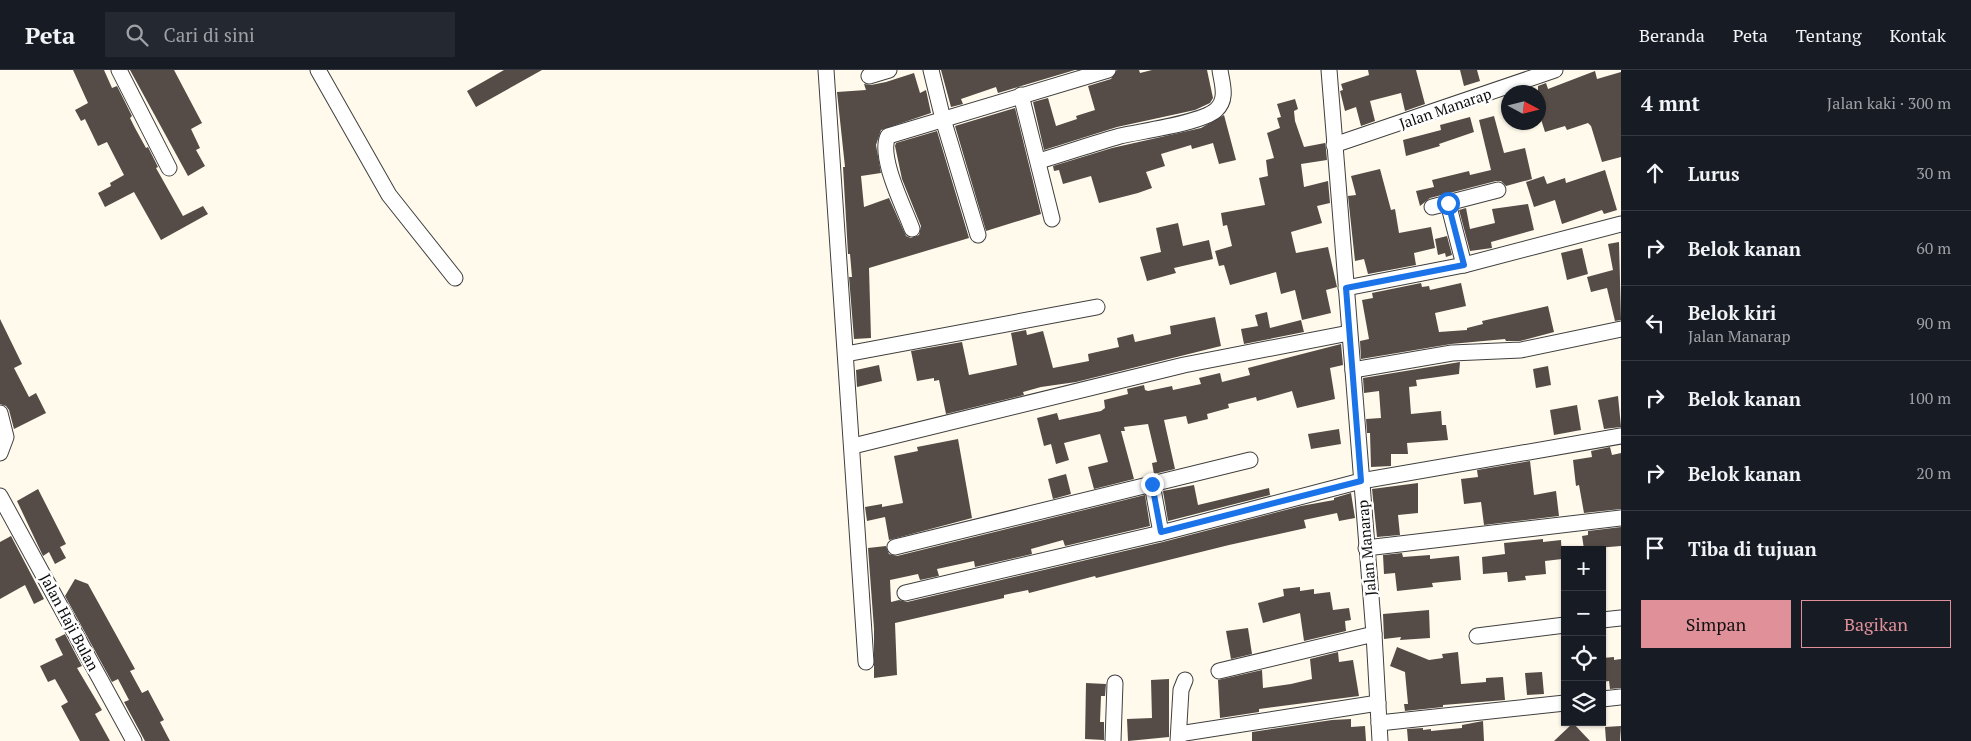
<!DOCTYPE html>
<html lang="id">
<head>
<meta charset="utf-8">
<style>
	:root { --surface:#171b24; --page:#242831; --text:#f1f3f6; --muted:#9ea1a6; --line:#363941; --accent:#df9099 }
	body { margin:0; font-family:"PT Serif",serif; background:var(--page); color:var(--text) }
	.controls { position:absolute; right:15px; bottom:15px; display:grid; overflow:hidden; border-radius:0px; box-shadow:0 1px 4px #0004 }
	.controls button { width:45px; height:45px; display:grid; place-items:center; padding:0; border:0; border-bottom:1px solid var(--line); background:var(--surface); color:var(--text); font:25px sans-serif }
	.compass { position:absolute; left:1501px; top:15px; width:45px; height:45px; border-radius:50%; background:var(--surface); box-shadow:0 1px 4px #0004; rotate:97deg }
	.stop { position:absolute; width:15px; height:15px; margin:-11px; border:4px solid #1a73e8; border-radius:50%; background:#fff }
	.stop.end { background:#1a73e8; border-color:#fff; box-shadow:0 1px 5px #0008 }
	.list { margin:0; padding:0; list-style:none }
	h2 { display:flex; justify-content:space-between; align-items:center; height:65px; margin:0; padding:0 20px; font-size:21px }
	h2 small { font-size:16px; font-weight:400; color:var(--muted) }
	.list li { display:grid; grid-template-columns:32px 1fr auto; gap:15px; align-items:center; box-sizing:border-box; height:75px; padding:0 20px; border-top:1px solid var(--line) }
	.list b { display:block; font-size:19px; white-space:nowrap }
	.list p { margin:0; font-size:16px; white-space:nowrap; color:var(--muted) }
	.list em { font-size:16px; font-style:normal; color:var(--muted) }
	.actions { display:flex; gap:10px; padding:15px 20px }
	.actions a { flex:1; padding:11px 0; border:1px solid var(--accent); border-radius:0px; text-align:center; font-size:18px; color:var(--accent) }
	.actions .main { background:var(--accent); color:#111 }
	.icon { flex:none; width:28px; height:28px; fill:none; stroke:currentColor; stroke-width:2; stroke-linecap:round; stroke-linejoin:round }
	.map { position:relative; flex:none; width:1621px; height:671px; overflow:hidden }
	header { display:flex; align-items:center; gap:30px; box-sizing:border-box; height:70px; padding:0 25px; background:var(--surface); border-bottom:1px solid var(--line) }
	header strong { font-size:24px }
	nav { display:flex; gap:28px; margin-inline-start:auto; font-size:18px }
	.search { width:350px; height:45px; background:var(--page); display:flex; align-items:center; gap:12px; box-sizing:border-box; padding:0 18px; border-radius:0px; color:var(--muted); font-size:19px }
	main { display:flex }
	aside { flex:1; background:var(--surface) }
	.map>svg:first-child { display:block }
</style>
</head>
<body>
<header>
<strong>Peta</strong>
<div class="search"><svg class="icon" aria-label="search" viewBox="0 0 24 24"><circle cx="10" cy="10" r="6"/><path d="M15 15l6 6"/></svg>Cari di sini</div>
<nav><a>Beranda</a><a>Peta</a><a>Tentang</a><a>Kontak</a></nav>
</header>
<main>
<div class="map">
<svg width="1621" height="671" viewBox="0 0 1621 671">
	<rect width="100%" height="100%" fill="#fffaeb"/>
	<!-- building -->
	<g fill="#564c47">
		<path d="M73 0H104L112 18 117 16 132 46 130 48 135 58 146 78 148 77 158 97 156 98 183 146 203 136 208 144 161 170 134 122 105 137 98 123 111 116 110 113 124 105 107 72 98 76 85 49 81 51 75 40 88 33Z"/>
		<path d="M130 0H174L202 53 191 59 200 78 196 80 205 96 188 106Z"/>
		<path d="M504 0H542L476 37 467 21Z"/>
		<path d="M941 0H1075L998 23 996 17 961 29 963 34 951 37Z"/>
		<path d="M1117 0H1139L1140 3 1152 0H1207L1213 28 1210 33 1195 40 1117 57 1044 80 1033 32 1048 28 1056 56 1077 49 1076 46 1095 40 1088 16 1111 9Z"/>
		<path d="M1368 0H1416L1425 34 1405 41 1401 23 1370 31 1375 51 1361 56 1356 37 1345 41 1340 21 1343 20 1341 14 1369 5Z"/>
		<path d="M1460 0H1477L1480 11 1464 16Z"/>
		<path d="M1595 1 1597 9 1621 2V87L1602 92 1591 56 1588 53 1567 60 1565 56 1545 62 1538 40V16L1546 13 1548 19Z"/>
		<path d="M914 3 920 23 926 20 931 43 881 60 876 75 881 103 861 106 864 137 889 128 906 166 911 168 919 165 921 156 902 109 895 76 896 73 937 61 969 168 869 198 871 268 854 269 849 207H852L850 184H848L843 97H845L837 22 866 20 864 14 871 15 886 12Z"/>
		<path d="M1295 29 1298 39 1294 41 1295 51 1304 77 1325 73 1326 79 1327 90 1301 94 1304 117 1328 111 1330 133 1317 136 1322 153 1291 162 1296 183 1328 177 1337 217 1326 220 1331 243 1302 250 1295 220 1281 224 1276 202 1230 215 1224 195 1219 196 1215 181 1232 176 1227 155 1223 156 1221 143 1265 135 1259 108 1268 106 1266 90 1274 88 1267 63 1280 58 1277 48 1281 47 1277 34Z"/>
		<path d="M1015 38 1041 144 986 161 955 56Z"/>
		<path d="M1224 45 1236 90 1219 94 1213 73 1192 79 1191 75 1161 84 1165 96 1146 102 1152 118 1138 123 1099 133 1091 106 1063 114 1059 100 1054 101 1053 96 1112 78 1201 58Z"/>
		<path d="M1494 46 1504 83 1525 78 1532 109 1506 116 1501 111H1496L1430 128 1420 136 1416 121 1434 117 1432 110 1469 101 1470 105 1491 100 1479 50Z"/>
		<path d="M1470 47 1474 62 1439 74 1440 76 1406 86 1403 70 1441 60 1440 55Z"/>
		<path d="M1380 99 1391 140 1395 139 1399 163 1431 157 1435 178 1414 183 1416 195 1368 204 1364 189 1355 191 1348 126 1356 125 1351 106Z"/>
		<path d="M1605 100 1617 140 1604 144 1602 140 1562 154 1555 130 1534 137 1526 112 1544 106 1547 114 1565 108 1566 113Z"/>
		<path d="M1528 134 1534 160 1491 172 1492 178 1470 181 1459 140 1466 138 1470 159 1495 153 1492 139Z"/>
		<path d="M1178 153 1183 176 1209 170 1213 189 1174 198 1176 203 1147 211 1140 187 1161 182 1156 158Z"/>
		<path d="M1447 166 1452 185 1446 187 1445 183 1438 185 1435 169Z"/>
		<path d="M1619 172 1621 250 1615 251 1607 218 1591 222 1587 207 1613 200 1608 174Z"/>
		<path d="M1582 178 1588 204 1567 210 1561 183Z"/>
		<path d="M1421 213 1422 217 1429 216 1430 220 1461 213 1466 236 1435 243 1439 262 1467 260V258L1483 254 1482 251 1548 236 1554 262 1520 271H1506L1505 269 1451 274 1361 289 1360 271 1369 269 1362 230 1373 228 1372 223Z"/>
		<path d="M1267 242 1270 258 1301 250 1304 262 1244 274 1241 259 1258 256 1255 245Z"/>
		<path d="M1215 247 1221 276 1076 312 1041 317 1023 322 1024 325 946 344 939 310 934 311V308L917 311 911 281 962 272 969 305 1017 295 1011 263 1026 260 1027 265 1043 261 1053 298 1089 291 1088 284 1119 277 1117 268 1133 264 1135 272 1171 264 1170 256Z"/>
		<path d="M0 249 22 294 14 298 29 327 36 323 46 343 14 359 9 340 6 336 0 334Z"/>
		<path d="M1341 274 1343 295 1330 298 1335 329 1297 338 1292 321 1257 331 1256 327 1228 334 1229 338 1207 344 1208 349 1188 354 1186 346 1164 350 1175 399 1154 404 1152 393 1157 392 1148 354 1124 357 1125 361H1121L1134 409 1094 419 1088 397 1108 392 1100 364 1064 373 1069 390 1056 394 1051 374 1044 376 1037 348 1057 343 1059 350 1101 341 1105 338 1104 330 1128 324 1127 319 1144 315 1145 320 1148 321 1172 316 1173 320 1201 314 1199 308 1220 303 1222 312 1250 305 1248 298Z"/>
		<path d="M1460 292 1459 304 1416 310 1417 316 1409 317 1411 344 1441 341 1442 355H1446L1448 370 1407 373 1408 384H1391V396L1371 397 1370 363H1367L1366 349 1381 348 1379 321 1364 323 1363 308Z"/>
		<path d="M879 295 882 311 857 317 856 300Z"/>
		<path d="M1548 296 1551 315 1536 318 1533 299Z"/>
		<path d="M1618 326 1621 357 1604 359 1598 330Z"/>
		<path d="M1577 335 1581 360 1554 365 1550 340Z"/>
		<path d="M1339 359 1341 374 1311 379 1308 364Z"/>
		<path d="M958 369 972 448 889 470 885 447 867 451 865 437 882 434V437L903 433 894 386 918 381 917 377Z"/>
		<path d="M1610 377 1612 385 1621 383V439L1584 443 1579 415 1576 416 1573 390 1592 387 1591 381Z"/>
		<path d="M1530 391 1534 425 1556 421 1559 446 1484 455 1481 432 1464 434 1461 409 1478 407 1477 400Z"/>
		<path d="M1066 404 1071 424 1053 429 1048 409Z"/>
		<path d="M1418 413V443L1398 445 1400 465 1377 467 1372 419Z"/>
		<path d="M1194 415 1198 435 1269 418 1270 425 1168 451 1163 421Z"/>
		<path d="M38 419 66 474 60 477 66 488 55 494 49 482 43 486 17 431Z"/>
		<path d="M1351 423 1355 448 1339 451 1337 443 1304 450 1306 458 1229 475 1096 508 1095 506 1029 523 1028 520 1004 525V528L895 553 897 605 874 608V559L868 478 886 476 889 484 897 486 1145 425 1150 456 1065 476 1063 470 1031 479 1032 484 975 497 974 491 937 499 939 506 920 510 918 504 890 510 891 532 899 530 907 532 1163 472 1301 436 1334 430V428Z"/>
		<path d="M1621 457V476L1584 479 1582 466 1588 465V461Z"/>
		<path d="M11 466 44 529 34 534 25 515 0 529V472Z"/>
		<path d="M1543 469V472L1561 470 1562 489 1545 491 1546 504 1525 506 1526 510 1508 512 1507 502 1483 504 1482 487 1505 484 1504 473Z"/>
		<path d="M1402 483 1403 487 1430 485V489L1459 486 1461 510 1432 513 1433 517 1397 521 1395 503 1384 504 1383 485Z"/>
		<path d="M75 509 88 514 135 599 130 601 142 623 148 620 164 650 160 652 170 671H145L124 632 129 630 118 609 112 612 65 526Z"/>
		<path d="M1300 517V521L1314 519V524L1330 522 1333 540 1349 538 1351 550 1345 551 1346 561 1304 571 1300 543 1263 553 1258 533 1284 526 1283 519Z"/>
		<path d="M1429 540 1430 568 1400 570 1401 567 1384 569 1383 544Z"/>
		<path d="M1248 558 1252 584 1231 589 1226 561Z"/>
		<path d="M65 564 82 596 77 598 102 640 95 644 110 671H80L61 636 68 632 55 609 48 612 40 596 63 585 55 569Z"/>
		<path d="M1397 577 1429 590 1443 588 1442 584 1458 582 1461 614 1486 612V608L1503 607 1505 630 1443 635V637L1405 641 1404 634H1408L1405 602 1390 596Z"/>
		<path d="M1338 582 1339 592 1353 590 1359 626 1259 639V642L1220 648 1218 610 1262 600 1263 618 1291 614 1312 609 1310 589Z"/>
		<path d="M1614 587V590L1621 589V618L1610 619 1609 611 1602 612V588Z"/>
		<path d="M1542 602 1544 624 1527 625 1525 603Z"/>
		<path d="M1169 609V667L1128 671 1127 649 1152 648 1151 610Z"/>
		<path d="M1086 613 1106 614 1105 626H1101L1100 652H1104V670L1085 669Z"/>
		<path d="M1351 649V657L1365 656 1366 671H1252V662L1332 650Z"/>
		<path d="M1483 651 1484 671H1408L1407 659 1423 658V660L1431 659V661L1462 658V655Z"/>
		<path d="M1573 653 1590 671H1554Z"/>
		<path d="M1621 656 1620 671H1606L1605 657Z"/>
	</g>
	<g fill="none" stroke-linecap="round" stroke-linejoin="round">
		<!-- street casing -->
		<g stroke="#3f3f3f" stroke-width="17">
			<g id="street">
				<path d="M119 0 169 98"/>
				<path d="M318 0 389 125 455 208"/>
				<path d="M826 0 866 592"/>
				<path d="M931 0 943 49 978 165"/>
				<path d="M1329 0 1374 564 1380 671"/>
				<path d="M869 6 889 0"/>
				<path d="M1021 25 1052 149"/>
				<path d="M1334 75 1555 0"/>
				<path d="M1039 91C1066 83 1092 74 1120 66 1141 61 1202 53 1216 40 1228 29 1222 14 1220 0"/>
				<path d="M1448 133 1464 195"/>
				<path d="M1432 137 1498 120"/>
				<path d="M912 159C904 137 878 87 888 66L1108 0"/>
				<path d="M1346 218 1464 195 1621 154"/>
				<path d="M846 284 1097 237"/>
				<path d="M1353 300 1452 283 1521 280 1621 259"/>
				<path d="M0 343 6 367 0 383"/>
				<path d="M853 376 1184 295 1349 263"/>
				<path d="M1152 414 1161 463"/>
				<path d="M0 426 134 671"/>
				<path d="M895 477 1250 390"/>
				<path d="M1366 478 1621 448"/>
				<path d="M905 523 1161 463 1361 411 1621 366"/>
				<path d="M1602 550 1621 548"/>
				<path d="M1477 566 1565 555"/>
				<path d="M1219 601 1374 564"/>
				<path d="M1602 629 1621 627"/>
				<path d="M1379 653 1565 633"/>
				<path d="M1179 664 1378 633"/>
				<path d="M1113 671 1115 613"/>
				<path d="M1178 671 1181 620 1185 610"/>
			</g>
		</g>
		<!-- street -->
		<use href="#street" stroke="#fff" stroke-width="15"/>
	</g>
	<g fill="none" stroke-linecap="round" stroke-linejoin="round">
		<!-- route -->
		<path stroke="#1a73e8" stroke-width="6" d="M1152 414 1161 462 1361 411 1346 218 1464 195 1448 133"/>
	</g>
	<g text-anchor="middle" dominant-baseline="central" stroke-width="5" stroke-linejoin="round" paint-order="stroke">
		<!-- street labels -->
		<g font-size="15" fill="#0c0c0c" stroke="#fff">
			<text transform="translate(1445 38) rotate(-19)">Jalan Manarap</text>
			<text transform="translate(1366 478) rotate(-95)">Jalan Manarap</text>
			<text transform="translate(70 552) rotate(62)">Jalan Haji Bulan</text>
		</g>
	</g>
</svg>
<div class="controls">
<button>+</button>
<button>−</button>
<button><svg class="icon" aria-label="locate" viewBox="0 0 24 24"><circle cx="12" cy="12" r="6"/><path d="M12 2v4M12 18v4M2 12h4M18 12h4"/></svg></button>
<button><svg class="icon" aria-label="layers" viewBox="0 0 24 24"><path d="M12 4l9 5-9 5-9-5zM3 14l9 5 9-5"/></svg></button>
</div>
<svg class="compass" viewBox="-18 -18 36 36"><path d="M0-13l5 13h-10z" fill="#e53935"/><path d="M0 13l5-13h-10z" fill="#9ea1a6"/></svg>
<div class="stop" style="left:1448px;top:133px"></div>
<div class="stop end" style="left:1152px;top:414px"></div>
</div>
<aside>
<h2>4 mnt<small>Jalan kaki · 300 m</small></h2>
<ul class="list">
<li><svg class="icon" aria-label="ahead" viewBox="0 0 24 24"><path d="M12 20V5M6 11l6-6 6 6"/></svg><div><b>Lurus</b></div><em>30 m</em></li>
<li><svg class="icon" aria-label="right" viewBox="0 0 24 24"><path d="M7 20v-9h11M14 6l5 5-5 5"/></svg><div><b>Belok kanan</b></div><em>60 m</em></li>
<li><svg class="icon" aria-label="left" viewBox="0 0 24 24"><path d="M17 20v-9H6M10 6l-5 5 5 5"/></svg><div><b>Belok kiri</b><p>Jalan Manarap</p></div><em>90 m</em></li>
<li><svg class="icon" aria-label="right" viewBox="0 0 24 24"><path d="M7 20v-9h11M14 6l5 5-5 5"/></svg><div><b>Belok kanan</b></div><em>100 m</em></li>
<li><svg class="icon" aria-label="right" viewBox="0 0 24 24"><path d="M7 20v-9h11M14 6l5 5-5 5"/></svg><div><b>Belok kanan</b></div><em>20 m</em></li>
<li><svg class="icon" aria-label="arrive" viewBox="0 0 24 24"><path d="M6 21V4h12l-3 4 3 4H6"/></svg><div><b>Tiba di tujuan</b></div></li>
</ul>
<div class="actions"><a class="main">Simpan</a><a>Bagikan</a></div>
</aside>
</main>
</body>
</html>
